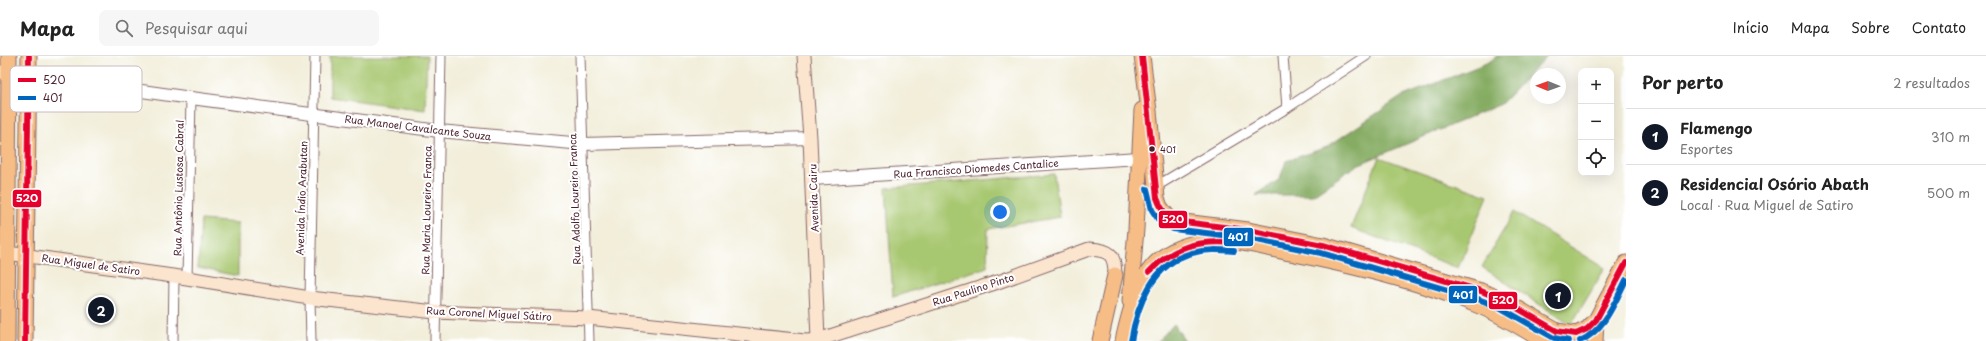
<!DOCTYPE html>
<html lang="pt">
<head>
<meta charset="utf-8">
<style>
	:root { --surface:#fff; --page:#f6f6f6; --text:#222; --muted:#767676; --line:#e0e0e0; --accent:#111827 }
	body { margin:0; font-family:"Playpen Sans",sans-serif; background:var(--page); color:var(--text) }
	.controls { position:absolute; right:12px; top:12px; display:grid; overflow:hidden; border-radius:8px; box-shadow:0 4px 16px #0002 }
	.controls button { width:36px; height:36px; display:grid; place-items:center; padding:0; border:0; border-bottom:1px solid var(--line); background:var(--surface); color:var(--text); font:20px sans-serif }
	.compass { position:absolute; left:1530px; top:12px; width:36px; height:36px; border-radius:50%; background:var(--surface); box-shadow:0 4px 16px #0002; rotate:271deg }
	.you { position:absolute; left:1000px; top:156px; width:14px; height:14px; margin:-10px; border:3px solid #fff; border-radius:50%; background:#1a73e8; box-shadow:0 0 0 6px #1a73e833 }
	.badge { display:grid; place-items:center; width:26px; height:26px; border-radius:50%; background:var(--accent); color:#fff; font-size:13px; font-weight:700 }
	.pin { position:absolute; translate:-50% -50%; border:2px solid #fff; box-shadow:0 1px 4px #0006 }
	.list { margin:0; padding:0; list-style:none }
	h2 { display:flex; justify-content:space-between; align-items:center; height:52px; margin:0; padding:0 16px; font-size:17px }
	h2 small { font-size:13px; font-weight:400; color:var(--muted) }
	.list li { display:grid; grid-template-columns:26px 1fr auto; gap:12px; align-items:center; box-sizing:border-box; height:56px; padding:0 16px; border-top:1px solid var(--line) }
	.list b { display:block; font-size:15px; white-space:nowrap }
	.list p { margin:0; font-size:13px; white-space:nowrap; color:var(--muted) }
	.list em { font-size:13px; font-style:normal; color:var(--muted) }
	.icon { flex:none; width:22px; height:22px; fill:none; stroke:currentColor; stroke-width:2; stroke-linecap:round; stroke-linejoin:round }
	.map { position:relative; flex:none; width:1626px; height:285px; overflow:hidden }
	header { display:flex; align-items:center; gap:24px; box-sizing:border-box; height:56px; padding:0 20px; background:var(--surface); border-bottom:1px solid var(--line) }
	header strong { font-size:19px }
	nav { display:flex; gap:22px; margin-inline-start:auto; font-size:14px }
	.search { width:280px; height:36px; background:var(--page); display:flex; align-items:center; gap:10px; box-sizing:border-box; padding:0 14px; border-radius:8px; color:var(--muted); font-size:15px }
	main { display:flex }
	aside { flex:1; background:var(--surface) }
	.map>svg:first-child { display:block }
</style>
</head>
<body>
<header>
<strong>Mapa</strong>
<div class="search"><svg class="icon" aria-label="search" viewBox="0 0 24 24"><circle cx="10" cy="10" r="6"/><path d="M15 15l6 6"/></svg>Pesquisar aqui</div>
<nav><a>Início</a><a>Mapa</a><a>Sobre</a><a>Contato</a></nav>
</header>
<main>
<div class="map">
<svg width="1626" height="285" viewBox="0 0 1626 285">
	<rect width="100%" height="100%" fill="#fff"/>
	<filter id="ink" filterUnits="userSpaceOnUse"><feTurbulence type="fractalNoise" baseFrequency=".025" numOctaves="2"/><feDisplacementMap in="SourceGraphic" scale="8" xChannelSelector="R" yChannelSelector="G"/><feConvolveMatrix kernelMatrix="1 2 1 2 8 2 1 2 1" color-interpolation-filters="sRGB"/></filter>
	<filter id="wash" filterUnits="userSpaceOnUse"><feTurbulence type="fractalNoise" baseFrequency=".012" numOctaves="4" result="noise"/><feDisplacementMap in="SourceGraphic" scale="16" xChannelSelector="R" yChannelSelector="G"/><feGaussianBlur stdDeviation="0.9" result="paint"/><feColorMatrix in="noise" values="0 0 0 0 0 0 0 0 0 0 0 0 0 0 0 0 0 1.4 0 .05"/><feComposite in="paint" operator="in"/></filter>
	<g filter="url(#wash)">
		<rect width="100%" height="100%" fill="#f2eeda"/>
		<!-- green -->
		<g fill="#a7c76f" stroke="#78734d">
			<path d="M330 0H427L425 54 330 41Z"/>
			<path d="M1379 101 1488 140 1458 212 1351 172Z"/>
			<path d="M1054 118 1060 161 988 173 987 211 893 241 886 132Z"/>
			<path d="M1514 156 1605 212 1571 269 1482 211Z"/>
			<path d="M201 164 238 167V220L198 212Z"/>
		</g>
		<!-- forest -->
		<g fill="#85ac62" stroke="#686646">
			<path d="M1497 0H1547L1501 48 1357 109 1313 139H1256L1280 123 1286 105 1327 91 1401 41 1489 6Z"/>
			<path d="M1174 268 1185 285H1158Z"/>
		</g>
	</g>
	<g filter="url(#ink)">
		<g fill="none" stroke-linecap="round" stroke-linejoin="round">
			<!-- minor casing -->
			<g stroke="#856768" stroke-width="11">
				<g id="minor">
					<path d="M580 0 589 285"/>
					<path d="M1283 0 1287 52"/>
					<path d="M1155 131 1287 52 1366 0"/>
					<path d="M187 222 191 42"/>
					<path d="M173 285 174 221"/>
					<path d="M311 285 310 242 315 0"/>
					<path d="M435 285 441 0"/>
				</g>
			</g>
			<!-- tertiary casing -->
			<g stroke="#856768" stroke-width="14">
				<g id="tertiary">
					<path d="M29 19 191 42 439 75 583 88 810 82"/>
					<path d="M812 123 1139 102"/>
				</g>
			</g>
			<!-- secondary casing -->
			<g stroke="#856768" stroke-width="15">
				<g id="secondary">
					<path d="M804 0 810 82 818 284"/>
					<path d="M0 16 29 19"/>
					<path d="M0 196 187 222 310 242 435 256 588 262 805 285"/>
					<path d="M807 285 818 284 998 226 1089 193C1110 194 1115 198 1115 219"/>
				</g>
			</g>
			<!-- primary casing -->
			<g stroke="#856768" stroke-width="17">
				<g id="primary">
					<path d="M1142 0 1149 55 1157 142 1160 151 1169 162 1176 165 1248 174 1323 189 1481 235 1503 244 1557 275 1576 278 1587 273 1596 264 1626 207"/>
					<path d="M1130 245 1136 173 1142 54"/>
					<path d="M7 285 9 0"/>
					<path d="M25 285 29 0"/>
					<path d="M1100 285 1115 219"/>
					<path d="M1123 285C1129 258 1137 223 1159 204 1172 193 1191 187 1207 185 1230 182 1267 192 1290 197 1353 210 1418 225 1477 249 1500 258 1522 272 1543 285"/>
					<path d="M1595 285 1596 264"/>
				</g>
			</g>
			<!-- minor -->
			<use href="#minor" stroke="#fff" stroke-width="9"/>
			<!-- tertiary -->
			<use href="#tertiary" stroke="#fff" stroke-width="12"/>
			<!-- secondary -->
			<use href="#secondary" stroke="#fbe5cf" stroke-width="13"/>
			<!-- primary -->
			<use href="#primary" stroke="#f6be86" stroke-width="15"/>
			<!-- bus-1 casing -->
			<g stroke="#fff" stroke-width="9">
				<g id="bus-1">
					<path d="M1142 0 1157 142C1161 153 1166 161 1176 165L1248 174 1323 189 1481 235 1503 244 1557 275 1576 278 1587 273 1596 264 1626 207"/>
					<path d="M1149 216C1175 189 1198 184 1235 187"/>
					<path d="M25 285 29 0"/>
				</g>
			</g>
			<!-- bus-2 casing -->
			<g stroke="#fff" stroke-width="9">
				<g id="bus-2">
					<path d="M1147 133 1152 154 1158 163 1173 173 1247 182 1321 197 1478 243 1499 251 1554 282 1569 285"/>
					<path d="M1131 285C1137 249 1153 207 1192 197 1206 193 1220 194 1234 195"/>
					<path d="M1580 285C1605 274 1614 248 1626 224"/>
				</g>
			</g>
			<!-- bus-1 -->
			<use href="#bus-1" stroke="#e4002b" stroke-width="6"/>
			<!-- bus-2 -->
			<use href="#bus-2" stroke="#0065bd" stroke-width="6"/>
		</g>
	</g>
	<!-- markers -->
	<circle fill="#4a1f2b" stroke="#fff" stroke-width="1.5" cx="1152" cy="93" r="3.5"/>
	<g text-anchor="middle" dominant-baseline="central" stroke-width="4" stroke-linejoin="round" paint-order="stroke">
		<!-- bus labels -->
		<g font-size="9" fill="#4a1f2b" stroke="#fff" text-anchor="start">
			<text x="1160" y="93">401</text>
		</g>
		<!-- street labels -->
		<g font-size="10" fill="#4a1f2b" stroke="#fff">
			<text transform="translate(418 71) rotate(7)">Rua Manoel Cavalcante Souza</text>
			<text transform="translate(976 112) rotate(-4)">Rua Francisco Diomedes Cantalice</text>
			<text transform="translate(178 132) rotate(-89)">Rua Antônio Lustosa Cabral</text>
			<text transform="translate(301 142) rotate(-88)">Avenida Índio Arabutan</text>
			<text transform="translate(813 142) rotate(-92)">Avenida Cairu</text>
			<text transform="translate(574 143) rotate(-92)">Rua Adolfo Loureiro Franca</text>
			<text transform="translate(426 154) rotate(-89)">Rua Maria Loureiro Franca</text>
			<text transform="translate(91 208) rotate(8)">Rua Miguel de Satiro</text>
			<text transform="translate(973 233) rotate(-18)">Rua Paulino Pinto</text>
			<text transform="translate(489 257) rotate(3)">Rua Coronel Miguel Sátiro</text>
		</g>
	</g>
	<!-- legend -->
	<rect x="10" y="10" width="132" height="46" rx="6" fill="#fff" stroke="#c9bcbf" stroke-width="1"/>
	<rect x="18" y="22" width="18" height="4" fill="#e4002b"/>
	<rect x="18" y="40" width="18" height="4" fill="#0065bd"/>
	<g font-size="11" fill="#4a1f2b">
		<text x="43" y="28">520</text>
		<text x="43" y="46">401</text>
	</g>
	<g stroke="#fff" stroke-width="1.5">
		<rect x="12" y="133" width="30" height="19" rx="4" fill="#e4002b"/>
		<rect x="1158" y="154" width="30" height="19" rx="4" fill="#e4002b"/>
		<rect x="1223" y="171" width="31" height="20" rx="4" fill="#0065bd"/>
		<rect x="1448" y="229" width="30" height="19" rx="4" fill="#0065bd"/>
		<rect x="1488" y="235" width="30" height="19" rx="4" fill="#e4002b"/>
	</g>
	<g font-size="11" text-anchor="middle" font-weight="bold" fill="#fff">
		<text x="27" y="146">520</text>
		<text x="1173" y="167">520</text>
		<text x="1238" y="185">401</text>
		<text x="1463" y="243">401</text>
		<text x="1503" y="248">520</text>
	</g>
</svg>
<div class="controls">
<button>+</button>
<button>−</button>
<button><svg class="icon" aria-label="locate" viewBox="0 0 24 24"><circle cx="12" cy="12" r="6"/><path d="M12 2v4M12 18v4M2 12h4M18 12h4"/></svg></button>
</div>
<svg class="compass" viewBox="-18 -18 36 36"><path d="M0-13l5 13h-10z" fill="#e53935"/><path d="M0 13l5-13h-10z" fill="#767676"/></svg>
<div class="you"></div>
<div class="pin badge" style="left:1558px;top:240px">1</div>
<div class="pin badge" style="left:101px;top:254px">2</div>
</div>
<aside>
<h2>Por perto<small>2 resultados</small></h2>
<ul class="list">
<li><span class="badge">1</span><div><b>Flamengo</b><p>Esportes</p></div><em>310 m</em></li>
<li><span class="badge">2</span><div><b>Residencial Osório Abath</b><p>Local · Rua Miguel de Satiro</p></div><em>500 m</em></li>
</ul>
</aside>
</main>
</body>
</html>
